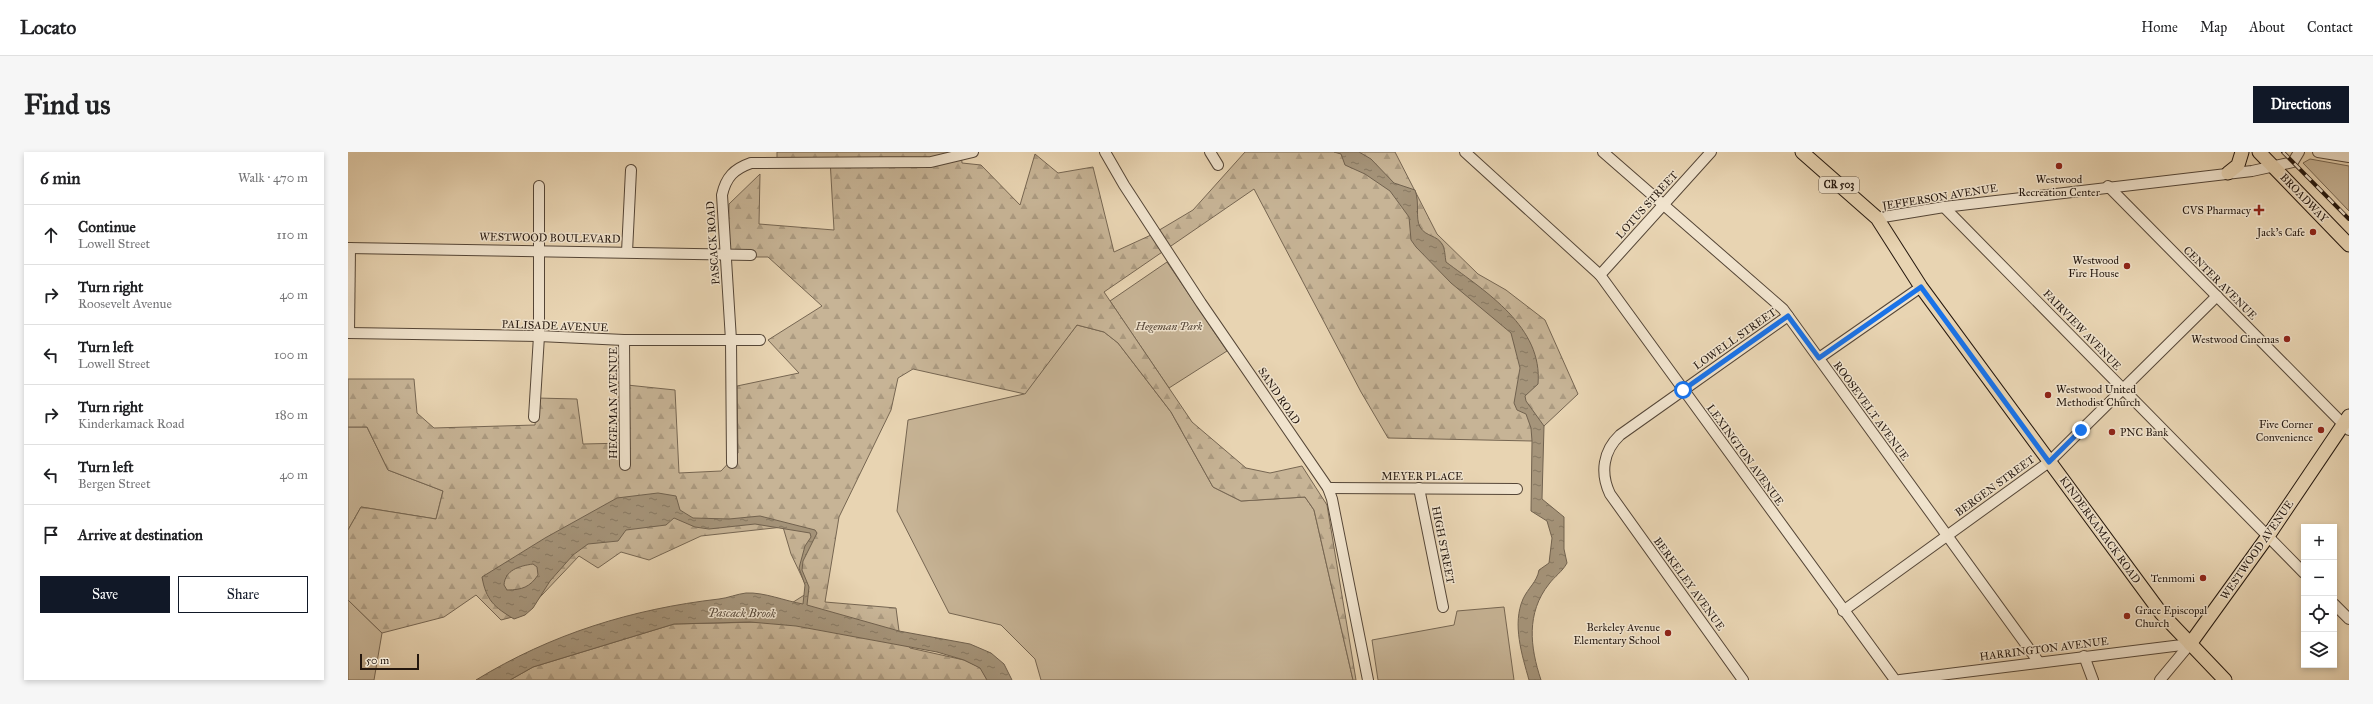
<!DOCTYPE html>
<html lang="en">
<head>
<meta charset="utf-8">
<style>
	:root { --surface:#fff; --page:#f6f6f6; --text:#202124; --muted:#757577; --line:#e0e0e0; --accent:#111827 }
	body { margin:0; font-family:"IM FELL Great Primer",serif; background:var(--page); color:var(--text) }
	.controls { position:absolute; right:12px; bottom:12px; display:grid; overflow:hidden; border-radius:0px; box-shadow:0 2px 6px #0003 }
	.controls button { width:36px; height:36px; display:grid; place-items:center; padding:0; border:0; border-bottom:1px solid var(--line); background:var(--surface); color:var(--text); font:20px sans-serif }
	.scale { position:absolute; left:12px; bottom:10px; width:59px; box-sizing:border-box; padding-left:4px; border:2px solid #24170e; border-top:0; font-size:11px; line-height:14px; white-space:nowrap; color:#24170e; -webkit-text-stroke:3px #f0e3cd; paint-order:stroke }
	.stop { position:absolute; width:12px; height:12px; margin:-9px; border:3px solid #1a73e8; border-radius:50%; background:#fff }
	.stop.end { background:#1a73e8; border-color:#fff; box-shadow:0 1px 4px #0008 }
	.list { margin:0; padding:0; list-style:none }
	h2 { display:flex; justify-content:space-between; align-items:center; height:52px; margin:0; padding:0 16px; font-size:17px }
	h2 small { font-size:13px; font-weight:400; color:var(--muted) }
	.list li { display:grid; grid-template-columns:26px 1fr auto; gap:12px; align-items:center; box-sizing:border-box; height:60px; padding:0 16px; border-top:1px solid var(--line) }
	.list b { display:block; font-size:15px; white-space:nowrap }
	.list p { margin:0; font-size:13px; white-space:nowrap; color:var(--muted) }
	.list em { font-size:13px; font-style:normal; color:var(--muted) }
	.actions { display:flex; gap:8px; padding:12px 16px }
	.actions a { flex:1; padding:9px 0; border:1px solid var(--accent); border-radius:0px; text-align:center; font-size:14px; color:var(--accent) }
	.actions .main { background:var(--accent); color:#fff }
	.icon { flex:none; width:22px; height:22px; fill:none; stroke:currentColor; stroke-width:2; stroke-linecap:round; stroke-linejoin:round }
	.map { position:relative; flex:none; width:2001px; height:528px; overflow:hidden; border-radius:0px }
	header { display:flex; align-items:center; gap:24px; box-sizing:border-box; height:56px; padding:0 20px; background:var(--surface); border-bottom:1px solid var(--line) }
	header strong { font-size:19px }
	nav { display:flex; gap:22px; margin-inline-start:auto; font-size:14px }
	.intro { display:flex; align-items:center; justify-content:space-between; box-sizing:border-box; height:96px; padding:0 24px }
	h1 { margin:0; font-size:28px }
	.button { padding:10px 18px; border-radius:0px; background:var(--accent); color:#fff; font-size:14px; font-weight:700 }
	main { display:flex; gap:24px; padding:0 24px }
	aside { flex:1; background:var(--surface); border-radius:0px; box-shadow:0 2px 6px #0003 }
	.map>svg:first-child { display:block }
</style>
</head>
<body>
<header>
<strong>Locato</strong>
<nav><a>Home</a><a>Map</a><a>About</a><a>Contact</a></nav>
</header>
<div class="intro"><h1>Find us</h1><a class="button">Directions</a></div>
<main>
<aside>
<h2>6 min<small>Walk · 470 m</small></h2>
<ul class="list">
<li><svg class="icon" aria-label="ahead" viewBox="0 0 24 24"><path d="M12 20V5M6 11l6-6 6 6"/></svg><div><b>Continue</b><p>Lowell Street</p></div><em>110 m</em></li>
<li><svg class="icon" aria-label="right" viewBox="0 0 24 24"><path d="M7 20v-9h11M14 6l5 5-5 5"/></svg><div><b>Turn right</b><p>Roosevelt Avenue</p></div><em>40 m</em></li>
<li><svg class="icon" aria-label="left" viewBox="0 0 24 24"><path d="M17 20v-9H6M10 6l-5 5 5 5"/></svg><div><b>Turn left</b><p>Lowell Street</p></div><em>100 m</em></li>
<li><svg class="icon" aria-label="right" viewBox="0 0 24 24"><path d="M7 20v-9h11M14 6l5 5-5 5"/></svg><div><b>Turn right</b><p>Kinderkamack Road</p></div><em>180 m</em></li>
<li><svg class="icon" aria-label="left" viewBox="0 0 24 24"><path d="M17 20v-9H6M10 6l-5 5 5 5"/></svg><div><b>Turn left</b><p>Bergen Street</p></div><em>40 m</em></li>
<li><svg class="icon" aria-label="arrive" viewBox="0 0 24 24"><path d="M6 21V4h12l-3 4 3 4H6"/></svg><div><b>Arrive at destination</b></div></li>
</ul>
<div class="actions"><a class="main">Save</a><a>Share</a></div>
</aside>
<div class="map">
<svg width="2001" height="528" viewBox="0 0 2001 528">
	<defs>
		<pattern id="forest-firs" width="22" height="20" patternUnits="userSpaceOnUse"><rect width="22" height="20" fill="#c7b496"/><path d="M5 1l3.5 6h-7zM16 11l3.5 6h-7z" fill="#ab9a80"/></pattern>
		<pattern id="water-ripples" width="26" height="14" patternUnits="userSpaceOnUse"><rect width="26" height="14" fill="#a5947a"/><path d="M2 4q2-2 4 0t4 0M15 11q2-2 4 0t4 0" fill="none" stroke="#867862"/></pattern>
	</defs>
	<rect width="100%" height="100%" fill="#e8d4b2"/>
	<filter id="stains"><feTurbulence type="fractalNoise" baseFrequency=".005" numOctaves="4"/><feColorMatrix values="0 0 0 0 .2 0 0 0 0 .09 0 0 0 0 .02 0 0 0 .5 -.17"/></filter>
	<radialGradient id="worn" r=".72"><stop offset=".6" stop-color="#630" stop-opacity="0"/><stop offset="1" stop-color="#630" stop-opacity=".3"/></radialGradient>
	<!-- green -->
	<g fill="#c7b496" stroke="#766652">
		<path d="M1962 7 2001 14V59L1955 11Z"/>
		<path d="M819 110 879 199 821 236 762 149Z"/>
		<path d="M729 173 756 180 770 191 823 260 865 335 893 349 957 345 966 358 1005 528H693L687 507 653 473 601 461 549 359 560 268 676 242Z"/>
		<path d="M0 275H19L40 318 95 339 88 367 13 355 0 378Z"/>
		<path d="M0 448 34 481 26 528H0Z"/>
		<path d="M1156 455 1166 528H1030L1024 488 1106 473 1109 459Z"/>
	</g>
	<!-- forest -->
	<path fill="url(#forest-firs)" stroke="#766652" d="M429 0H613L614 11 633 13 672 53 687 2 710 21 745 15 766 100 803 83 845 58 897 0H1047L1089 82 1130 122 1158 138 1197 168 1230 242 1196 274 1184 289 1040 286 1013 240 906 37 756 140 844 270 898 316 922 321 954 314 979 353 1008 528H1005L966 358 957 345 893 349 865 335 823 260 770 191 756 180 729 173 677 242 565 217 550 226 543 258 491 365 477 450 548 456 551 479 562 496 616 508 633 516 639 528H162L185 515 326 472 414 470 461 440 443 402 435 375 353 384 301 408 273 400 250 416 231 404 176 462 153 468 128 443 96 465 34 481 0 448V378L13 355 88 367 95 339 40 318 19 275H0V227H66L69 261 86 276 187 273 189 246 229 247 235 292 279 291V233L327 238 331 321 373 319 390 301 389 234 451 221 420 188 474 154 420 105H380L381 52 412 22 411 72 486 78 482 7H429Z"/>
	<!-- water -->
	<g fill="url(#water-ripples)" stroke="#71624f" fill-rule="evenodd">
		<path d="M986 0H1011L1023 7 1046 31 1067 38C1072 51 1067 66 1072 75 1078 85 1089 83 1094 92 1097 96 1097 105 1098 110 1138 140 1195 175 1190 232L1177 244 1178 249 1196 274 1194 347 1216 365V397L1219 411C1214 420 1207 424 1201 432 1178 461 1182 495 1193 528H1181C1174 503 1164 472 1175 447 1180 436 1189 430 1191 418L1201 411 1204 386 1199 369 1183 359 1184 289 1183 276 1178 262 1169 258 1166 251 1172 216 1163 181 1103 131 1068 95 1063 88 1061 65 1042 39 1017 22 997 13 993 2Z"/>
		<path d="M310 341 328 344 332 358 345 366 381 367 412 364 467 378 469 381 455 409 454 418 461 435 459 453 551 479 622 492 643 501 656 512 664 528H639L632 516 616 508 589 500 448 474 402 470 326 472 185 515 162 528H128C203 482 284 457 371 447 380 446 389 442 398 441 416 440 437 449 455 452L457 433 451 416 457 394 463 385 462 381 407 372 361 377 347 375 326 366 318 373 278 378 270 389 240 392 225 403 202 429 185 456 177 463 166 467C146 455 138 448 134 425L197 386 269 346ZM185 412 189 415 190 423C182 435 174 438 159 438L156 433C157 418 171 414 185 412Z"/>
	</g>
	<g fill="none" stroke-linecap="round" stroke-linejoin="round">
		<!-- minor casing -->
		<g stroke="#554637" stroke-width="12">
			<g id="minor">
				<path d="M757 0 776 33 853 151 980 336 984 347 1020 528"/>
				<path d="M862 0 870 13"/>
				<path d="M1117 0 1252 123 1547 528"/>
				<path d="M1255 0 1435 157 1690 509"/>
				<path d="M1970 0 2001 5"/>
				<path d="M1760 34 2001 278"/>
				<path d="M1596 55 1956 421"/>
				<path d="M1529 66 1596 55 1904 19 1945 10 1951 0"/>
				<path d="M0 96 403 103"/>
				<path d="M279 100 283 18"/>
				<path d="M1252 123 1363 0"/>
				<path d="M0 181 191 184 276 188H412"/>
				<path d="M1 181 2 96"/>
				<path d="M276 188 277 313"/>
				<path d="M1471 206 1573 135"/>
				<path d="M186 265 191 184V34"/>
				<path d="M384 311 383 188 374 43C378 25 386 17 403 11L583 10 625 0"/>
				<path d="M980 336 1169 337"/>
				<path d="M1071 336 1095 455"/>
				<path d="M1986 452 2001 467"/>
				<path d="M1495 459 1701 310 1869 144"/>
				<path d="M1736 504 1745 528"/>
				<path d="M1395 528 1262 342C1252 321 1255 299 1272 283L1440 164"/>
				<path d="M1552 528 1842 492"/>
				<path d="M1812 528 1842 492"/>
			</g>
		</g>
		<!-- major casing -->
		<g stroke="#24170e" stroke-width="15">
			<g id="major">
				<path d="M1454 0 1529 66 1573 135 1813 461 1877 528"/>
				<path d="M1911 0 2001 93"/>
				<path d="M1880 21 1890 13 1894 0"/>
				<path d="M1842 492 1920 384 2001 264"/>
			</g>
		</g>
		<!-- minor -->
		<use href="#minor" stroke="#f0e3cd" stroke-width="10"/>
		<!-- major -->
		<use href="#major" stroke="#e8d4b2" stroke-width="13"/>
		<!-- rail casing -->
		<g stroke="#24170e" stroke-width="4">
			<path id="rail" d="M1935 0 2001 67"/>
		</g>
		<!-- rail -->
		<use href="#rail" stroke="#f0e3cd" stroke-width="2.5" stroke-dasharray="8" stroke-linecap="butt"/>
	</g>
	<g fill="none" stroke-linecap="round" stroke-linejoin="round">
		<!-- route -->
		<path stroke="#1a73e8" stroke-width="5" d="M1335 238 1440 164 1471 206 1573 135 1701 310 1733 278"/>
	</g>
	<!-- markers -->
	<g fill="#8f2418" stroke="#f0e3cd" stroke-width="1.5">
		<circle cx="1711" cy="14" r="4"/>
		<path d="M1909 52h4v4h4v4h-4v4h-4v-4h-4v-4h4z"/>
		<circle cx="1965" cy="80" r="4"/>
		<circle cx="1779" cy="114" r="4"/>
		<circle cx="1939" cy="187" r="4"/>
		<circle cx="1700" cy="243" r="4"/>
		<circle cx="1973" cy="278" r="4"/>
		<circle cx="1764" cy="280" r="4"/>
		<circle cx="1855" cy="426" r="4"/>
		<circle cx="1779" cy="464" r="4"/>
		<circle cx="1320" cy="481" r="4"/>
	</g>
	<g text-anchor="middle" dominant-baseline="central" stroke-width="3" stroke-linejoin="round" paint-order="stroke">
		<!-- shield labels -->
		<rect fill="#f0e3cd" stroke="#615447" stroke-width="1" x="1471" y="25" width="40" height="16" rx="3"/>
		<g font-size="10" font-weight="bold" fill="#24170e">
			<text x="1491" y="33">CR 503</text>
		</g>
		<!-- poi labels -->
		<g font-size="11" fill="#24170e" stroke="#f0e3cd" text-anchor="end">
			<text x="1711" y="27" text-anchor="middle">Westwood<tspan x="1711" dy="13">Recreation Center</tspan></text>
			<text x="1903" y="58">CVS Pharmacy</text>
			<text x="1957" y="80">Jack's Cafe</text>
			<text x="1771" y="108">Westwood<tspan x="1771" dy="13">Fire House</tspan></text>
			<text x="1931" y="187">Westwood Cinemas</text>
			<text x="1708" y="237" text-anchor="start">Westwood United<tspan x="1708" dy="13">Methodist Church</tspan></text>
			<text x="1965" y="272">Five Corner<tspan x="1965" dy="13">Convenience</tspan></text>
			<text x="1772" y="280" text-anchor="start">PNC Bank</text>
			<text x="1847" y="426">Tenmomi</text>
			<text x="1787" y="458" text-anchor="start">Grace Episcopal<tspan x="1787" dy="13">Church</tspan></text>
			<text x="1312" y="475">Berkeley Avenue<tspan x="1312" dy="13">Elementary School</tspan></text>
		</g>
		<!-- street labels -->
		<g font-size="11" fill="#24170e" stroke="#f0e3cd">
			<text transform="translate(1592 45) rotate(-9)">JEFFERSON AVENUE</text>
			<text transform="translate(1956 46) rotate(46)">BROADWAY</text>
			<text transform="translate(1299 53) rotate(-48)">LOTUS STREET</text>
			<text transform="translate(202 86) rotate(1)">WESTWOOD BOULEVARD</text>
			<text transform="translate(365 91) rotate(-94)">PASCACK ROAD</text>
			<text transform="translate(1872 131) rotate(45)">CENTER AVENUE</text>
			<text transform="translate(207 174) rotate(2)">PALISADE AVENUE</text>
			<text transform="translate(1734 178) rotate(46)">FAIRVIEW AVENUE</text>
			<text transform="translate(1387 187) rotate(-35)">LOWELL STREET</text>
			<text transform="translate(931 244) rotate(56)">SAND ROAD</text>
			<text transform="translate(265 251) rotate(-90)">HEGEMAN AVENUE</text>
			<text transform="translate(1523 259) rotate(54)">ROOSEVELT AVENUE</text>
			<text transform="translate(1397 303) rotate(54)">LEXINGTON AVENUE</text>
			<text x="1074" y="324">MEYER PLACE</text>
			<text transform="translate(1647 334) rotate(-36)">BERGEN STREET</text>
			<text transform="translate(1752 378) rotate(54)">KINDERKAMACK ROAD</text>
			<text transform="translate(1095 393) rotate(79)">HIGH STREET</text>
			<text transform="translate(1909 398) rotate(-55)">WESTWOOD AVENUE</text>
			<text transform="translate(1341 432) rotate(54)">BERKELEY AVENUE</text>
			<text transform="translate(1696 497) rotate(-7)">HARRINGTON AVENUE</text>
		</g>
		<!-- park labels -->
		<g font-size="11" font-style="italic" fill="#554637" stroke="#f0e3cd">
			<text x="821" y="174">Hegeman Park</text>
		</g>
		<!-- water labels -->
		<g font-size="12" font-style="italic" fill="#584939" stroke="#f0e3cd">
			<text transform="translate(394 461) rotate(1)">Pascack Brook</text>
		</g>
	</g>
	<rect width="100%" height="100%" filter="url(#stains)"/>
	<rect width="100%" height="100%" fill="url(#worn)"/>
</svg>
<div class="controls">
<button>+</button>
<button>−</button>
<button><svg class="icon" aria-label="locate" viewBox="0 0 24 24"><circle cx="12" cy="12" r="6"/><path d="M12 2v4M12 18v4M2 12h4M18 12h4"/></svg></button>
<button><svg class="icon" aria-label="layers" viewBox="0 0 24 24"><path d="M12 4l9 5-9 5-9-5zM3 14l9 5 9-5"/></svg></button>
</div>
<div class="scale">50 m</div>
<div class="stop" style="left:1335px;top:238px"></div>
<div class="stop end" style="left:1733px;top:278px"></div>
</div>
</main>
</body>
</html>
